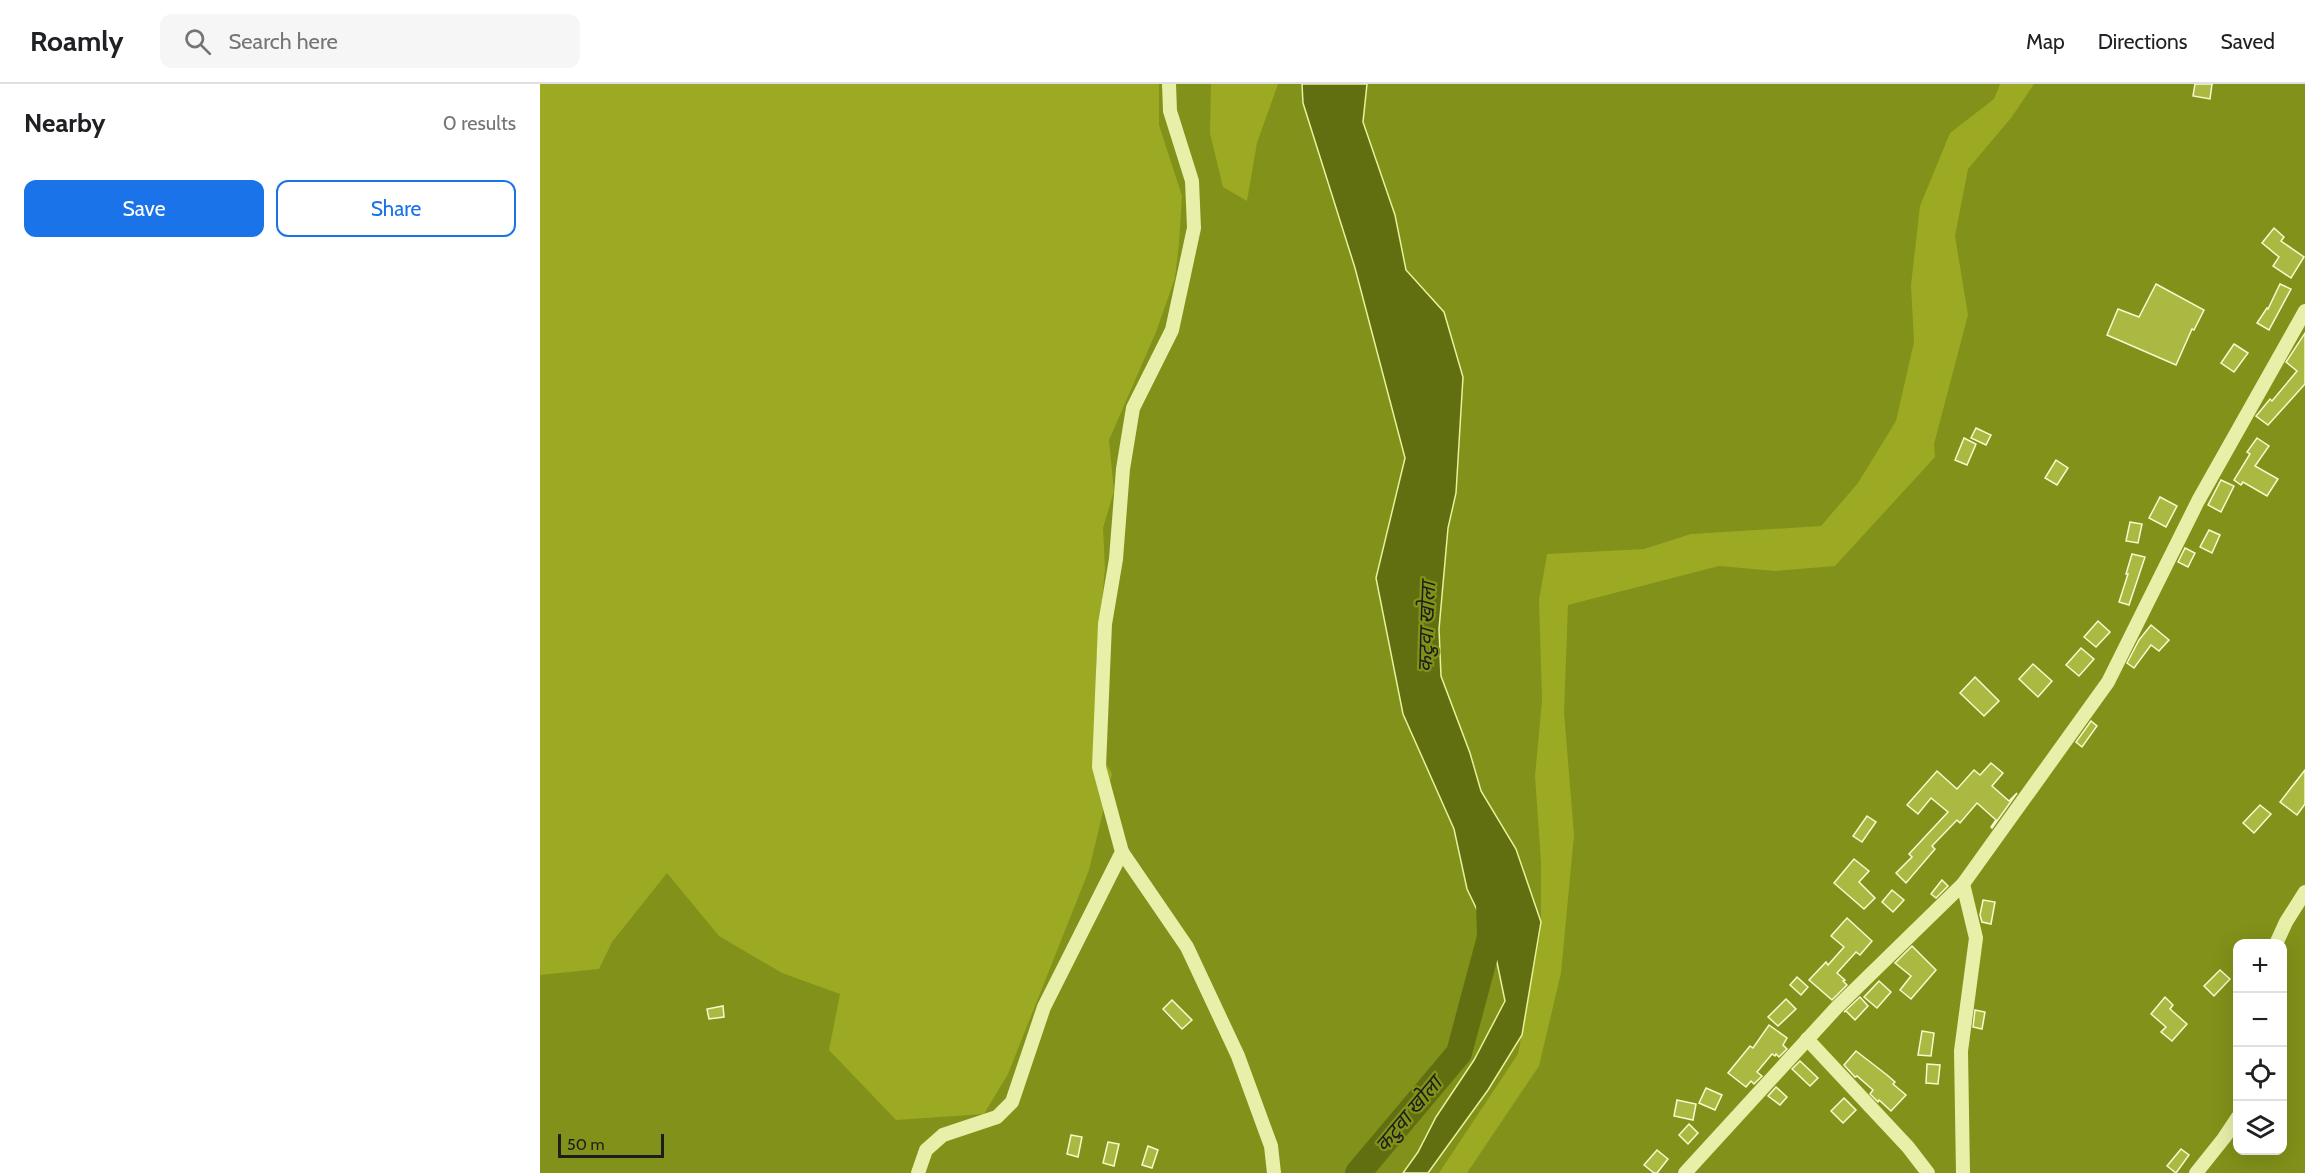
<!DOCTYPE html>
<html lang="en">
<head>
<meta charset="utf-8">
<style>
	:root { --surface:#fff; --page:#f6f6f6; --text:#202124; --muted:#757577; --line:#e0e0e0; --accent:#1a73e8 }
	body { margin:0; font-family:Cabin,"Noto Sans Devanagari",sans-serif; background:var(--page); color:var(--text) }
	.controls { position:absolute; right:18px; bottom:18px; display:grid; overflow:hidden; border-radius:12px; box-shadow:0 6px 24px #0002 }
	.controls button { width:54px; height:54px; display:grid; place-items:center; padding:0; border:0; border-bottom:2px solid var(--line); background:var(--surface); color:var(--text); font:30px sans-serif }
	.scale { position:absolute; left:18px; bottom:15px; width:106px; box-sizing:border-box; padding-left:6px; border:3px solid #1d1d1d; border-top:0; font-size:16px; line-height:21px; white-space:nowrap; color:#1d1d1d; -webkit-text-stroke:4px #829119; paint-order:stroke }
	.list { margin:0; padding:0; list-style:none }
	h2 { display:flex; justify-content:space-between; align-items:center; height:78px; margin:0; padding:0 24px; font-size:26px }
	h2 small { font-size:20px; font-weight:400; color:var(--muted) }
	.actions { display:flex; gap:12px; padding:18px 24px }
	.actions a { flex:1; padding:14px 0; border:2px solid var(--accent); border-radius:12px; text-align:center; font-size:21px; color:var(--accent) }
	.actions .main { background:var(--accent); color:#fff }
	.icon { flex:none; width:33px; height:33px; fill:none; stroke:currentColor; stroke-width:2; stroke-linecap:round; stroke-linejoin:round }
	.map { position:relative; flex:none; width:1765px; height:1089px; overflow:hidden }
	header { display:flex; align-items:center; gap:36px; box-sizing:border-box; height:84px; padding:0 30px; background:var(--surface); border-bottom:2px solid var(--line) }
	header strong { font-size:28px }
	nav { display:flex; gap:33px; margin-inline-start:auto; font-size:21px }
	.search { width:420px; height:54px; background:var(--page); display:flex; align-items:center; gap:15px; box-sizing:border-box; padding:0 21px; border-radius:12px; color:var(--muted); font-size:22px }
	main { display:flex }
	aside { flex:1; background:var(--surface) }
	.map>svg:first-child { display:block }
</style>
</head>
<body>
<header>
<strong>Roamly</strong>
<div class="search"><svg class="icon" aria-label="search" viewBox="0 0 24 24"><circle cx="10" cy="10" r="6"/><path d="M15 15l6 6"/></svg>Search here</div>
<nav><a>Map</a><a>Directions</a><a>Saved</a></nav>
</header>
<main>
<aside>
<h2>Nearby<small>0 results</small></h2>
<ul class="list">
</ul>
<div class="actions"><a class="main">Save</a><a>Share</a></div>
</aside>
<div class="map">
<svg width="1765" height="1089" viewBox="0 0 1765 1089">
	<rect width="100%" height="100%" fill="#829119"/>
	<!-- green -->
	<g fill="#9baa22">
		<path d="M0 0H619V41L642 112 639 159 635 194 616 248 569 356 574 407 563 444 565 485 556 578 558 603 555 659 572 690 549 786 468 990 444 1030 356 1036 289 966 300 910 242 889 179 852 127 789 72 858 59 885 0 891Z"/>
		<path d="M671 0H738L717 59 707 117 683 103 670 49Z"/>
		<path d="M1460 0H1494L1471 34 1428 85 1415 152 1428 231 1394 360 1395 373 1295 482 1235 487 1179 482 1028 521 1024 628 1034 751 1021 889 999 982 927 1089H899L978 970 1001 846V778L995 692 1002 616 999 516 1007 470 1104 465 1151 450 1281 442 1318 399 1356 337 1374 258 1371 201 1380 122 1410 49 1454 15Z"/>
	</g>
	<!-- water -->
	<path fill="#626f11" stroke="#e9f19b" stroke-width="1.5" d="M762 0H827L823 38 855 131 866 186 904 228 923 293 916 409 908 444 899 545 901 592 930 669 941 707 976 765 1001 838 982 951 948 1006 888 1089H863L878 1068 896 1033 934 976 965 917 953 859 927 805 914 745 863 630 836 494 865 374 815 184 763 19Z"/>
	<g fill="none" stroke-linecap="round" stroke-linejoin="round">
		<!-- river -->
		<path stroke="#626f11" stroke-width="26" d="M818 1089 919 969 950 853 949 818"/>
	</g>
	<!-- building -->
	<g fill="#abb942" stroke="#f6fbcf" stroke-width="1.5">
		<path d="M1655 0H1672L1670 15 1653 12Z"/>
		<path d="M1734 144 1744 153 1741 157 1764 173 1751 194 1733 182 1739 173 1722 159Z"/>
		<path d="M1616 200 1664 226 1654 246 1652 245 1636 281 1567 251 1578 225 1599 233Z"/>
		<path d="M1740 200 1751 205 1729 246 1717 239 1727 224 1728 225Z"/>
		<path d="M1765 249V300L1728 341 1716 332 1730 315 1732 317 1757 287 1746 278Z"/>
		<path d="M1694 260 1708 269 1694 288 1681 279Z"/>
		<path d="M1436 344 1451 351 1446 361 1431 354Z"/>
		<path d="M1424 354 1436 360 1427 381 1415 376Z"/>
		<path d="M1717 354 1729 362 1715 382 1738 395 1727 412 1703 398 1701 401 1694 396 1710 370 1707 368Z"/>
		<path d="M1516 376 1528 384 1517 401 1505 394Z"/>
		<path d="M1681 396 1694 402 1681 428 1668 421Z"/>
		<path d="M1620 413 1637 422 1626 443 1609 434Z"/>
		<path d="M1590 438 1602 440 1598 459 1586 457Z"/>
		<path d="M1669 446 1680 451 1672 469 1660 463Z"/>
		<path d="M1645 464 1655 469 1648 483 1638 478Z"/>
		<path d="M1592 470 1605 473 1589 521 1579 518 1588 490H1586Z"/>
		<path d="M1558 537 1570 548 1556 563 1544 553Z"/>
		<path d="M1611 541 1629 556 1619 567 1611 561 1594 584 1587 579 1599 556Z"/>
		<path d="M1541 564 1554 575 1539 592 1526 581Z"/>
		<path d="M1493 580 1512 597 1498 613 1479 595Z"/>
		<path d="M1435 593 1459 617 1444 632 1420 609Z"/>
		<path d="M1551 637 1557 642 1542 663 1536 658Z"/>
		<path d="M1451 679 1463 689 1452 702 1469 717 1477 709 1452 744 1451 743 1456 736 1437 719 1420 739 1417 736 1392 762 1395 765 1366 799 1356 789 1372 773 1369 770 1408 728 1391 714 1378 730 1367 721 1397 687 1417 705 1434 686 1440 691Z"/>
		<path d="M1765 686V720L1757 731 1740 718Z"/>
		<path d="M1720 721 1731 730 1714 749 1703 739Z"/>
		<path d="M1327 732 1336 738 1322 758 1313 752Z"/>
		<path d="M1314 775 1329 787 1319 798 1335 814 1324 825 1294 799Z"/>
		<path d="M1402 796 1408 802 1396 814 1391 810Z"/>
		<path d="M1352 806 1364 816 1353 828 1342 818Z"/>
		<path d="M1443 816 1455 818 1451 840 1442 838 1440 831Z"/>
		<path d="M1307 834 1332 857 1320 871 1316 868 1297 889 1305 896 1303 897 1307 901 1292 916 1269 896 1286 878 1288 881 1304 863 1291 852Z"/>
		<path d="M1372 862 1396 886 1371 915 1360 906 1371 892 1355 879Z"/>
		<path d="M1680 886 1690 895 1674 912 1664 902Z"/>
		<path d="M1257 893 1268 903 1261 911 1250 901Z"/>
		<path d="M1339 897 1351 908 1337 924 1324 913Z"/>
		<path d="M1320 913 1328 922 1315 936 1306 927 1304 928Z"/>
		<path d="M1625 913 1633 921 1630 925 1647 940 1632 957 1621 948 1626 943 1611 930Z"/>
		<path d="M1246 915 1256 925 1238 942 1228 933Z"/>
		<path d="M632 916 652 936 642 945 623 925Z"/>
		<path d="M183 922 184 933 169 935 167 925Z"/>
		<path d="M1435 926 1445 928 1442 945 1433 943Z"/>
		<path d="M1229 941 1247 954 1243 961 1247 965 1239 973 1236 970 1235 972 1232 970 1217 988 1222 992 1214 1000 1211 997 1206 1003 1188 989 1210 962 1213 964Z"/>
		<path d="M1382 947 1394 949 1391 972 1378 971Z"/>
		<path d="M1316 967 1347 991 1355 998 1353 1000 1366 1011 1351 1027 1339 1016 1338 1018 1330 1010 1333 1006 1317 992 1315 993 1304 981Z"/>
		<path d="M1260 977 1278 994 1270 1002 1252 985Z"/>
		<path d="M1387 980 1400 981 1398 1000 1386 999Z"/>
		<path d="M1236 1003 1247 1013 1240 1021 1228 1012Z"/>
		<path d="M1166 1004 1182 1011 1175 1026 1159 1019Z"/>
		<path d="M1304 1014 1316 1026 1303 1039 1291 1027Z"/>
		<path d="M1137 1016 1156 1020 1153 1036 1134 1032Z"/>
		<path d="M1149 1040 1158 1049 1148 1060 1139 1051Z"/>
		<path d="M531 1051 542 1053 538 1073 527 1070Z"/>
		<path d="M568 1058 579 1060 574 1082 563 1079Z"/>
		<path d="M608 1062 618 1066 612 1084 602 1081Z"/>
		<path d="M1641 1065 1649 1071 1636 1089 1627 1082Z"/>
		<path d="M1117 1066 1128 1075 1117 1089H1114L1104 1081Z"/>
	</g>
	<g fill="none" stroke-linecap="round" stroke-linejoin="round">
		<!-- minor -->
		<g stroke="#e7efa9" stroke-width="14">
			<path d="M582 768 647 863 698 972 731 1062 734 1089"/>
			<path d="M1423 800 1436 854 1421 967 1423 1089"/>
			<path d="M1736 860 1746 838 1765 808"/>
			<path d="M1267 955 1368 1063 1388 1089"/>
			<path d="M378 1089 386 1066 403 1051 457 1033 472 1018 504 923 582 768 559 683 565 540 576 475 583 385 593 324 632 246 654 144 652 97 630 27 629 0"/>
			<path d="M1145 1089 1297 923 1423 800 1568 598 1658 417 1765 227"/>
			<path d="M1656 1089 1684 1054 1698 1033"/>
		</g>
	</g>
	<g text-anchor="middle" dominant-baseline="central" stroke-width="4.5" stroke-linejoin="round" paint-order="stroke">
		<!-- water labels -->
		<g font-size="21" font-style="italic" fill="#1c1c19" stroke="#829119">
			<text transform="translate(886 543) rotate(-88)">कटुवा खोला</text>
			<text transform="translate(868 1030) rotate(-50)">कटुवा खोला</text>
		</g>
	</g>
</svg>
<div class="controls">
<button>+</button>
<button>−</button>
<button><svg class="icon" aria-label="locate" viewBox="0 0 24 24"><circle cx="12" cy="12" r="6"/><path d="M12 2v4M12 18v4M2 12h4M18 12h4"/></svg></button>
<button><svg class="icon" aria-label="layers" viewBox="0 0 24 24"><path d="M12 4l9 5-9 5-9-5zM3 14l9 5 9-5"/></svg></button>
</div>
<div class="scale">50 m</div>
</div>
</main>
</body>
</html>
